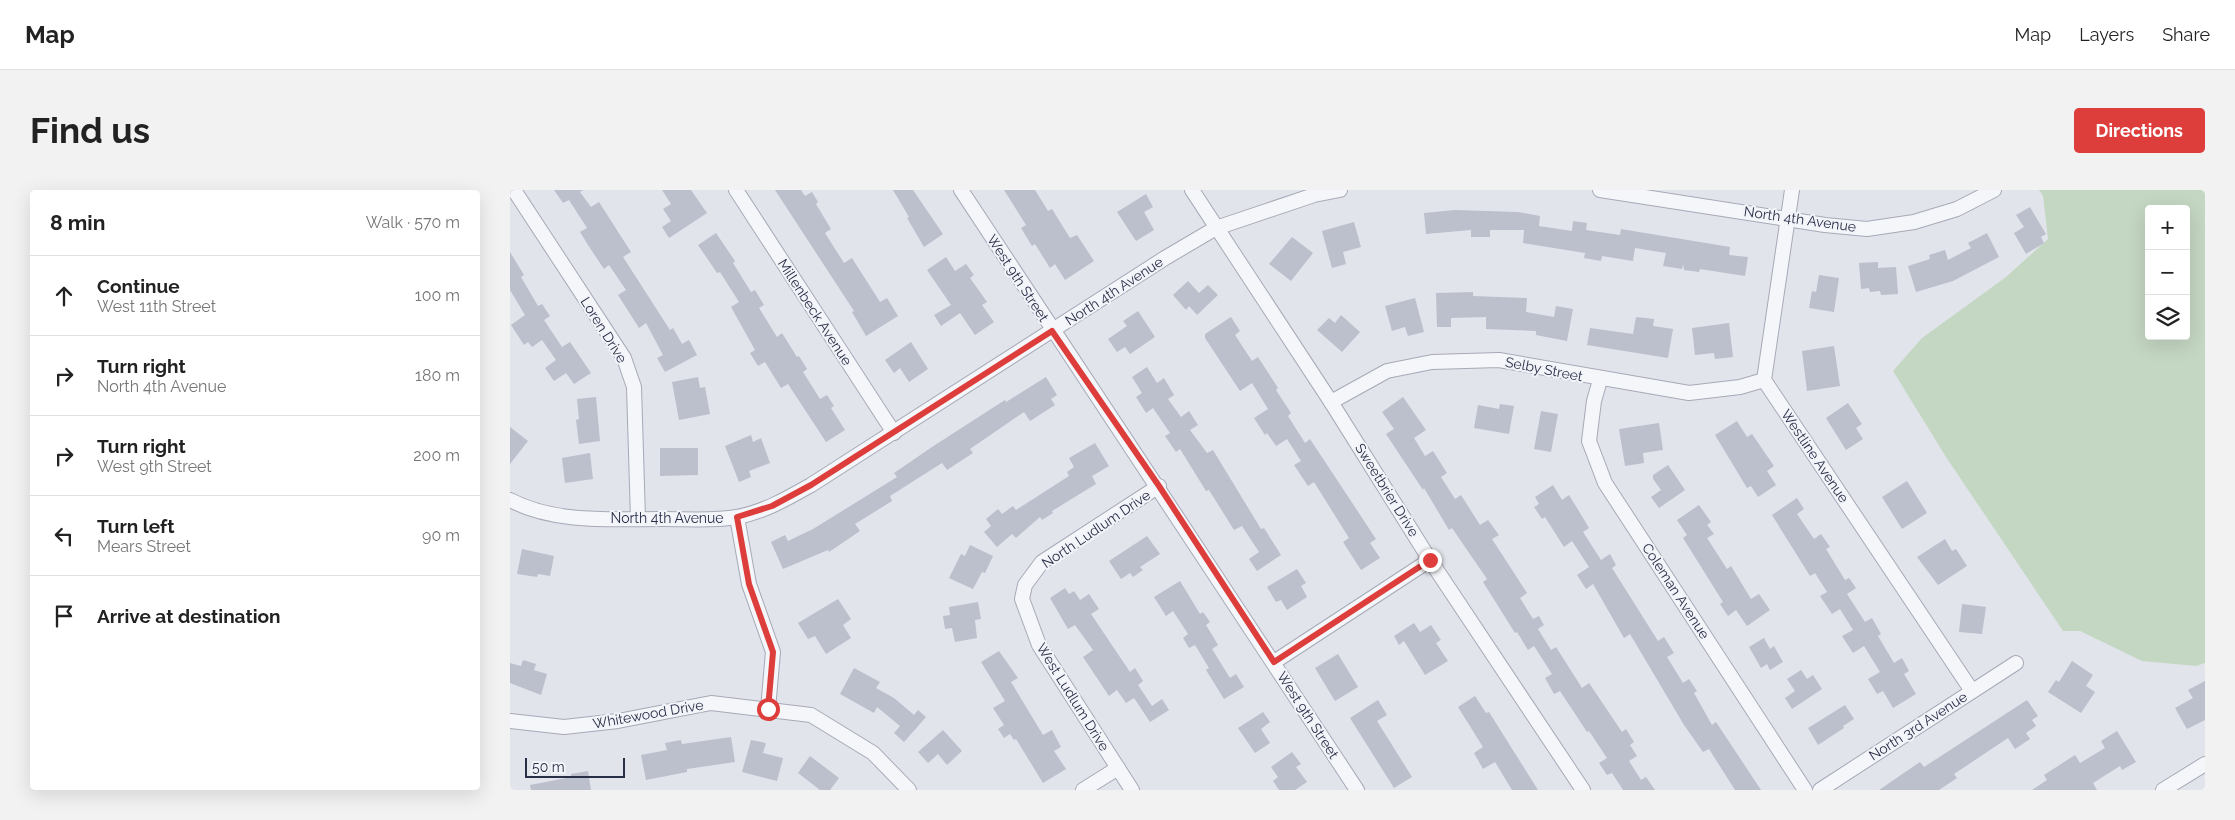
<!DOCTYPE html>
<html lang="en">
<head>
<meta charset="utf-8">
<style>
	:root { --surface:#fff; --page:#f2f2f2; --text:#222; --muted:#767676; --line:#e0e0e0; --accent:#dd3e3b }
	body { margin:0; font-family:Raleway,sans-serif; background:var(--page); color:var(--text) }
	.controls { position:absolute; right:15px; top:15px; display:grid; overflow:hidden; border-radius:5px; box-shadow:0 5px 20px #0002 }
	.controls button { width:45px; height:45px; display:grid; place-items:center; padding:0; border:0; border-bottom:1px solid var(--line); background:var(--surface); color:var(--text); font:25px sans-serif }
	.scale { position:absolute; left:15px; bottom:12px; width:100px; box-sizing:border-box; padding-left:5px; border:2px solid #282e46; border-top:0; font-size:14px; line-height:18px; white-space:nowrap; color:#282e46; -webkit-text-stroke:4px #f2f4f9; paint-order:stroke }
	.stop { position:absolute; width:15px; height:15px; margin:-11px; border:4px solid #dd3e3b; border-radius:50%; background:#fff }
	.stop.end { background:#dd3e3b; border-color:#fff; box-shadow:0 1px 5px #0008 }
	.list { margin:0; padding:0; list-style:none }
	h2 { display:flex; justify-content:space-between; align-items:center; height:65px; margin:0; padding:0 20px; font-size:21px }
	h2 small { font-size:16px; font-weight:400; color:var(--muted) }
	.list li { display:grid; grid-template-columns:32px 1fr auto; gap:15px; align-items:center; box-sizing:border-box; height:80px; padding:0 20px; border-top:1px solid var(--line) }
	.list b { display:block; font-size:19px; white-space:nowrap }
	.list p { margin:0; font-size:16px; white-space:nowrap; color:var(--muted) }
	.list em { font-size:16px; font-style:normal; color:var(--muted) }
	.icon { flex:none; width:28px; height:28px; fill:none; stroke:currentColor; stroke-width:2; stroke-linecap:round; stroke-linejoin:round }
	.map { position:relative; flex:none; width:1695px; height:600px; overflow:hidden; border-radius:5px }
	header { display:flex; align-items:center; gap:30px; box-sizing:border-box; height:70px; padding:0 25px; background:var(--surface); border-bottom:1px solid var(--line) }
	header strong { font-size:24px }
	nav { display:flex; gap:28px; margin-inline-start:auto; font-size:18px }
	.intro { display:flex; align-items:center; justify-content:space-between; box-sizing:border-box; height:120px; padding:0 30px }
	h1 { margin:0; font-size:35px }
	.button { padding:12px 22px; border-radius:5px; background:var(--accent); color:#fff; font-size:18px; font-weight:700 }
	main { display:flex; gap:30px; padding:0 30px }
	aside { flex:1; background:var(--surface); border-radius:5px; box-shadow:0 5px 20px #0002 }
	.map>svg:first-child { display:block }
</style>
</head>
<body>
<header>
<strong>Map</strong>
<nav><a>Map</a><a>Layers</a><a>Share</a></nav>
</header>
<div class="intro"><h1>Find us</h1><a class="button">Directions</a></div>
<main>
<aside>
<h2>8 min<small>Walk · 570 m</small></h2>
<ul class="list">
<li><svg class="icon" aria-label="ahead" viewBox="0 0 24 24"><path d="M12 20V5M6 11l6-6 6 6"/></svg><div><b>Continue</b><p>West 11th Street</p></div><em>100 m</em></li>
<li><svg class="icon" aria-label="right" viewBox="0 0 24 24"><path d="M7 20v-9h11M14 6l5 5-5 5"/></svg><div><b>Turn right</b><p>North 4th Avenue</p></div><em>180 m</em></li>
<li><svg class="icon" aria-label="right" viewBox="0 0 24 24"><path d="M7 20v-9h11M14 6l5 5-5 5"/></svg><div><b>Turn right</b><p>West 9th Street</p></div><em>200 m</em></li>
<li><svg class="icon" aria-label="left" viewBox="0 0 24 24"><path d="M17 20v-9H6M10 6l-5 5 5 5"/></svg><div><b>Turn left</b><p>Mears Street</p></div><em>90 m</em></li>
<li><svg class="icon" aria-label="arrive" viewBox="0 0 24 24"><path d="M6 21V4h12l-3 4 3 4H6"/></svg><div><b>Arrive at destination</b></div></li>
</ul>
</aside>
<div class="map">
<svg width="1695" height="600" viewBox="0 0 1695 600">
	<rect width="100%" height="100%" fill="#e2e4ec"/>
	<!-- green -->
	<path fill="#c4d7c2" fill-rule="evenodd" d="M1529 0H1695V473L1686 476 1632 471 1570 441H1553L1436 267 1383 181 1412 148 1496 87 1538 49 1533 6ZM1639 19H1676V146H1639Z"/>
	<!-- building -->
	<g fill="#bcbfcc">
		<path d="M44 0H73L70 2 81 17 89 12 121 62 113 67 160 140 163 138 172 154 179 150 187 165 155 182 147 168 153 165 136 133 129 138 108 105 116 100 99 75 94 79 78 55 70 42 77 38 59 10 53 13Z"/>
		<path d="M152 0H181L197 23 159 48 152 37 161 31 153 19 161 14Z"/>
		<path d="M265 0H291L295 6 302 2 308 12 306 14 321 39 315 43 334 73 342 68 370 112 377 108 388 126 356 146 342 122 344 121Z"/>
		<path d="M383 0H403L433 44 414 57 397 28 399 27Z"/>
		<path d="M494 0H525L538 21 542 19 560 48 567 45 584 71 555 90 545 74 540 78 525 54 522 56 511 38 516 35Z"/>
		<path d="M636 4 643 17 634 22 644 40 626 51 607 22Z"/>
		<path d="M1520 17 1536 44 1531 47 1534 53 1516 64 1504 43 1514 37 1506 25Z"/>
		<path d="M945 20 1008 22 1030 26 1029 36 1062 41 1063 31 1077 33 1076 40 1110 45 1111 39 1220 57 1219 65 1238 67 1235 86 1190 79 1189 82 1174 80 1173 74 1172 79 1153 76 1156 63 1125 58 1123 71 1092 66 1091 71 1074 68 1075 63 1013 53 1014 40H980V47H961V40L916 44 914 23Z"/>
		<path d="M844 32 851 57 833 62 836 74 822 78 812 41Z"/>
		<path d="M206 43 225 71 223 73 241 102 245 100 254 115 249 118 267 147 272 143 287 167 289 166 297 179 293 182 310 209 317 205 324 216 321 218 335 240 316 252 278 194 271 198 255 172 248 176 240 163 245 160 221 117 229 112 210 82 207 83 188 55Z"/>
		<path d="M1477 43 1489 67 1443 91 1406 102 1398 76 1420 69 1419 65 1435 60 1438 70 1461 58 1458 53Z"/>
		<path d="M782 47 803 63 781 91 759 74Z"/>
		<path d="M0 62 14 85 11 87 28 116 32 114 40 126 34 130 52 157 60 152 81 183 64 194 56 183 44 191 35 178 46 170 32 150 22 157 18 152 14 155 1 135 15 125 0 100Z"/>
		<path d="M436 67 445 81 456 74 464 85 460 88 477 112 472 115 484 132 465 145 450 123 431 136 424 125 441 115 417 80Z"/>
		<path d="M1368 72V78L1386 77 1388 104 1371 105 1370 101 1360 102 1359 98 1351 99 1349 73Z"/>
		<path d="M1309 85 1329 88 1324 122 1299 118 1302 101 1306 102Z"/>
		<path d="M678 91 689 103 698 95 708 105 687 125 679 116 676 120 663 105Z"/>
		<path d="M963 102V106L1017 108 1016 122 1044 127 1046 116 1063 119 1057 151 1026 145V141L976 139V127L941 128V137H927L926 103Z"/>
		<path d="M905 108 914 142 898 146 895 137 882 141 875 116Z"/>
		<path d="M628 121 645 147 620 164 615 157 607 162 598 149 617 136 613 131Z"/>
		<path d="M831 125 850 142 832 162 807 140 819 128 825 133Z"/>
		<path d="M721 127 730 141 725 145 742 171 748 167 768 198 766 200 781 223 778 226 795 253 800 249 866 349 860 353 870 368 851 380 833 352 839 348 804 292 798 296 784 275 791 271 777 249 766 256 757 243 755 245 744 228 758 219 742 193 730 201 695 148V144Z"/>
		<path d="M1126 127 1144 129 1143 136 1163 139 1158 168 1077 155 1080 138 1123 144Z"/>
		<path d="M1219 133 1223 167 1205 169 1204 163 1185 165 1182 138Z"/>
		<path d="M401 152 418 179 399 192 390 178 384 183 375 170Z"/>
		<path d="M1324 156 1330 196 1297 201 1292 161Z"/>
		<path d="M637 177 647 193 654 188 664 205 658 209 671 227 679 221 688 235 680 240 697 263 703 260 751 339 754 338 771 365 747 381 739 369 749 362 732 336 724 340 699 300 696 301 670 259 666 262 655 246 660 243 643 218 636 223 626 207 632 203 622 187Z"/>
		<path d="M188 187 190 198 195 197 200 224 169 230 162 192Z"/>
		<path d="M536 187 547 205 541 209 545 215 520 231 514 222 460 259 463 263 437 280 432 273 380 306 382 311 345 334 350 341 319 362 318 360 273 379 261 352 275 345 278 351 303 339 387 287 384 283 422 257 495 210 496 212Z"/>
		<path d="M86 207 90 251 69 254 66 230 69 229 67 209Z"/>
		<path d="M893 207 916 240 904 248 915 266 923 261 937 283 931 287 945 309 951 305 970 335 978 330 989 345 982 349 1017 403 1010 408 1023 429 1029 426 1034 435 1028 439 1041 460 1046 457 1072 498 1079 493 1112 542 1116 539 1124 552 1120 555 1127 566 1119 571 1131 590 1136 587 1145 600H1113L1102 583 1097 585 1089 573 1097 568 1079 541 1077 542 1050 501 1044 504 1035 488 1042 484 1024 456 1018 460 1007 442 1005 443 973 392 977 389 942 338 939 340 914 298 913 300 876 244 884 239 872 222Z"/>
		<path d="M1338 213 1352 234 1346 238 1353 249 1336 260 1316 228Z"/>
		<path d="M990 214 1004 216 999 244 964 238 968 215 989 219Z"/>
		<path d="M1031 221 1048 224 1041 262 1024 259Z"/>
		<path d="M1227 231 1237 247 1242 244 1264 276 1257 281 1266 295 1248 307 1241 296 1237 298 1205 245Z"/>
		<path d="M1149 233 1153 260 1133 263 1134 273 1115 276 1109 239Z"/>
		<path d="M0 237 18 251 0 274Z"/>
		<path d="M241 245 243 252 251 248 260 273 239 281 241 287 229 292 215 256Z"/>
		<path d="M585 253 599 276 582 286 586 294 542 321 543 323 532 330 530 327 506 348 502 344 487 357 474 342 481 336 476 329 488 319 492 324 503 316 506 320 559 286 557 282 564 277 559 268Z"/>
		<path d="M150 258H188V285L150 286Z"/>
		<path d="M80 263 83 289 55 293 52 268Z"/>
		<path d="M1158 275 1175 300 1149 318 1141 307 1151 300 1143 289V285Z"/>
		<path d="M1397 291 1417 323 1392 339 1372 307Z"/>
		<path d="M1043 295 1052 310 1059 305 1067 318 1079 338 1073 342 1091 370 1100 364 1106 375 1102 378 1148 451 1154 447 1164 463 1157 467 1173 493 1179 489 1187 501 1184 503 1202 535 1206 532 1251 600H1225L1199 559 1193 562 1174 535 1120 444 1114 448 1083 394 1076 399 1067 385 1079 377 1062 351 1054 357 1035 327 1032 329 1024 317 1029 314 1025 307Z"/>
		<path d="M1287 308 1294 319 1287 324 1304 349 1311 344 1320 357 1316 359 1335 390 1339 388 1346 398 1337 404 1355 432 1362 428 1371 444 1368 446 1384 473 1392 468 1399 481 1394 484 1406 504 1383 518 1373 501 1367 504 1358 489 1370 482 1354 456 1343 463 1332 446 1343 440 1330 419 1322 424 1310 406 1317 402 1305 383 1300 386 1262 325Z"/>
		<path d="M1189 315 1201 332 1197 335 1204 344 1197 348 1217 379 1221 376 1241 409 1249 404 1260 420 1237 436 1226 420 1218 426 1210 414 1213 412 1173 348 1177 345 1167 330Z"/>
		<path d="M637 346 650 364 630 377 633 380 623 387 620 383 611 389 599 371Z"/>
		<path d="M1435 349 1442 361 1446 359 1457 376 1428 395 1407 367Z"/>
		<path d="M460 355 483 366 475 383 472 382 463 399 439 388 451 364 455 366Z"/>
		<path d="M12 359 44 366 40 386 28 384 27 387 7 384Z"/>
		<path d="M787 379 796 393 791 396 797 407 777 420 771 410 766 412 757 397Z"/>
		<path d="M670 391 690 424 693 422 700 432 696 435 708 455 702 459 720 488 726 484 734 497 714 509 696 480 699 478 685 455 679 458 673 448 678 444 663 421 656 426 644 407Z"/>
		<path d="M555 398 559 404 564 401 570 410 579 404 589 419 581 424 620 482 625 478 633 491 628 495 642 516 652 509 659 520 640 532 624 508 616 513 607 500 599 506 573 467 583 460 565 435 558 439 540 408Z"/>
		<path d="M328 409 341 429 333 435 341 448 316 464 305 446 298 449 288 433Z"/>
		<path d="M468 412 471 429 465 430 467 448 445 452 442 438 435 439 433 426 440 425 439 417Z"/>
		<path d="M1452 414 1476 417 1472 444 1449 442Z"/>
		<path d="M904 433 910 442 921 435 931 450 926 453 938 471 915 485 894 451 889 455 884 446Z"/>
		<path d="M1254 448 1260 459 1264 456 1273 472 1260 480 1257 474 1251 478 1239 457Z"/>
		<path d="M489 461 508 488 501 492 533 545 542 540 551 557 544 561 556 579 533 593 506 549 504 550 500 544 494 548 488 539 494 535 483 518 495 511 471 472Z"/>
		<path d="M828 464 848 497 825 511 805 478Z"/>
		<path d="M13 470 26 474 24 480 37 484 31 505 0 493V473L11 476Z"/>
		<path d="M1562 471 1583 485 1576 496 1585 502 1571 523 1538 502 1546 490 1549 492Z"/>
		<path d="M344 478 370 492 366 498 384 508 404 525 408 520 416 527 394 552 384 543 390 536 367 517 364 523 330 504Z"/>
		<path d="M1291 480 1297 489 1303 485 1312 499 1282 519 1275 508 1285 501 1277 489Z"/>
		<path d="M1695 491V530L1677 539 1665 518 1683 508 1678 500Z"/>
		<path d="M965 506 976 523 979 522 1028 600H1002L985 572 973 579 964 563 973 557 948 517Z"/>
		<path d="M868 510 877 525 867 531 902 587 884 598 840 528Z"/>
		<path d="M1517 510 1528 526 1522 530 1526 536 1516 543 1520 549 1505 559 1498 548 1444 584 1447 588 1429 600H1369L1410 572 1414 577Z"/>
		<path d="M1335 515 1344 529 1333 536 1334 538 1308 555 1298 538Z"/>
		<path d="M753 522 760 532 751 539 760 553 745 563 728 538Z"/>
		<path d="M433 540 452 561 437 575 428 564 418 573 408 562Z"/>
		<path d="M1607 541 1626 572 1612 580 1610 576 1583 593 1587 600H1522L1537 590 1534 585 1565 565 1570 573 1595 558 1591 551Z"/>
		<path d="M221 547 225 572 177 579V582L136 590 131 565 157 560 155 553 171 550 172 554Z"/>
		<path d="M241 550 256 553 253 563 273 568 267 591 232 582Z"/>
		<path d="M782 562 791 574 786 577 797 592 785 600H769L763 591 768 587 761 577Z"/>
		<path d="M300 566 329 588 320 600H310L288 583Z"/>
		<path d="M78 581 81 600H21L20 595 61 587V584Z"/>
	</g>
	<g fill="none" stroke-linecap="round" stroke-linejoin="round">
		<!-- minor casing -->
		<g stroke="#a6aab7" stroke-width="16">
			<g id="minor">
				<path d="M4 0 114 168 124 197 128 329"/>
				<path d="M226 0 384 243"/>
				<path d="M451 0 847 600"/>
				<path d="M682 0 821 212 920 370 1073 600"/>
				<path d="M1090 0 1315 35 1357 39 1404 32 1447 19 1484 0"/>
				<path d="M1282 0 1254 190 1462 501"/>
				<path d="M1090 190 1084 211 1079 251 1095 293 1295 600"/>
				<path d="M821 212 877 181 922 172 989 170 1179 203 1230 197 1254 190"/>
				<path d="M0 310C46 334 103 329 154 329 178 329 204 331 227 327 254 322 278 308 301 295L655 68 706 38 804 5 830 0"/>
				<path d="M227 327 239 394 263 462 258 519"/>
				<path d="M764 472 920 370"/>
				<path d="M0 531 54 537 108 531 201 513 301 525 363 563 399 600"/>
				<path d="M573 600 608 578"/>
				<path d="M622 600 529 455 512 409 515 395 532 372 649 296"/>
				<path d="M1310 600 1506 473"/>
				<path d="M1653 600 1695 574"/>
			</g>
		</g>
		<!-- minor -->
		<use href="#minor" stroke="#f5f6f9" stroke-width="14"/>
	</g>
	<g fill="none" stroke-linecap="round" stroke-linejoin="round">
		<!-- route -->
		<path stroke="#dd3e3b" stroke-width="6" d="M258 519 263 462 239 394 227 327 262 316 301 295 542 141 649 296 764 472 920 370"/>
	</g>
	<g text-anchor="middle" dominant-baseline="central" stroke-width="4" stroke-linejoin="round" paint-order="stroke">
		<!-- street labels -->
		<g font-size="14" fill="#282e46" stroke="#f2f4f9">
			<text transform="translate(1290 29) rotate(8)">North 4th Avenue</text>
			<text transform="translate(508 88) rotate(57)">West 9th Street</text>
			<text transform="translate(604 101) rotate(-33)">North 4th Avenue</text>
			<text transform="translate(305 122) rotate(57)">Millenbeck Avenue</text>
			<text transform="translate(94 140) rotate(58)">Loren Drive</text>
			<text transform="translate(1034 179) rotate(11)">Selby Street</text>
			<text transform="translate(1305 266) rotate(56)">Westline Avenue</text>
			<text transform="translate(877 300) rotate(58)">Sweetbrier Drive</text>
			<text x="157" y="328">North 4th Avenue</text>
			<text transform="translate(586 339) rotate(-34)">North Ludlum Drive</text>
			<text transform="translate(1166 401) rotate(57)">Coleman Avenue</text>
			<text transform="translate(563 507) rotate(58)">West Ludlum Drive</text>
			<text transform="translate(138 524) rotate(-10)">Whitewood Drive</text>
			<text transform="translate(798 525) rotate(57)">West 9th Street</text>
			<text transform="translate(1408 536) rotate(-33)">North 3rd Avenue</text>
		</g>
	</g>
</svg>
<div class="controls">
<button>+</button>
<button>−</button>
<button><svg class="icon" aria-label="layers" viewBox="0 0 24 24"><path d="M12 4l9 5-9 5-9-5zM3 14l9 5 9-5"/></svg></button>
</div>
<div class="scale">50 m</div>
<div class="stop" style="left:258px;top:519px"></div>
<div class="stop end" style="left:920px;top:370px"></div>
</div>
</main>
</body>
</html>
